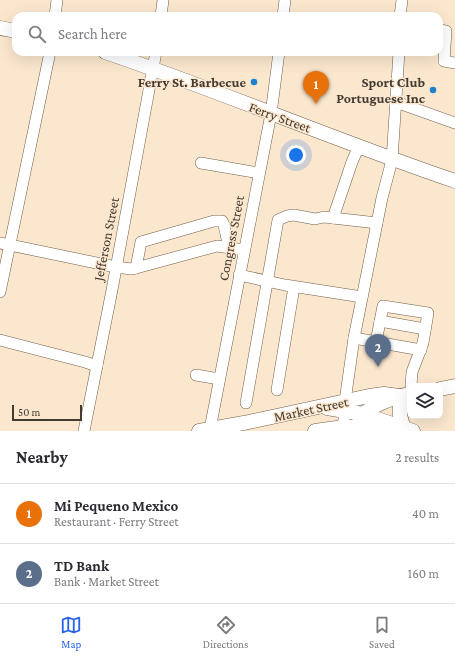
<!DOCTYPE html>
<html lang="en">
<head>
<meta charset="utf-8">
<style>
	:root { --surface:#fff; --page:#f7f7f7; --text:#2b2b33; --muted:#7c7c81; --line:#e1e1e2; --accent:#2563eb }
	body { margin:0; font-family:"Crimson Pro",serif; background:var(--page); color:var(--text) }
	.controls { position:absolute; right:12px; bottom:12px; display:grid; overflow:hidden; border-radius:8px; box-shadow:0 4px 16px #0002 }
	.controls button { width:36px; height:36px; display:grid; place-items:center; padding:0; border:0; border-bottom:1px solid var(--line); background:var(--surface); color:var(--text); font:20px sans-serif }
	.scale { position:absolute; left:12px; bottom:10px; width:70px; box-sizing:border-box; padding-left:4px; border:2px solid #433a31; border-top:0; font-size:11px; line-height:14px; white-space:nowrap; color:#433a31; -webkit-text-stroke:3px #fbe7ce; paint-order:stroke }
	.you { position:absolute; left:296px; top:155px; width:14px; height:14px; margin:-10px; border:3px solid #fff; border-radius:50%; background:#1a73e8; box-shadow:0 0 0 6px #1a73e833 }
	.badge { display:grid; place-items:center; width:26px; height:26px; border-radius:50%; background:var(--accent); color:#fff; font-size:13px; font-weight:700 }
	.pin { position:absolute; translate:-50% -33px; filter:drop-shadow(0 1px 2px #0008) }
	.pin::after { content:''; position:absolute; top:21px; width:14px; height:12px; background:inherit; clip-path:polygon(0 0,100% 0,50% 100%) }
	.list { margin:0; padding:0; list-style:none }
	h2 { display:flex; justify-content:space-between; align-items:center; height:52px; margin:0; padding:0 16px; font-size:17px }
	h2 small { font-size:13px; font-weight:400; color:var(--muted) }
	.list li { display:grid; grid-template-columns:26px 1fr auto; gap:12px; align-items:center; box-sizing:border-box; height:60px; padding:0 16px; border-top:1px solid var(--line) }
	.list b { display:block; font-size:15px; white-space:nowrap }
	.list p { margin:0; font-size:13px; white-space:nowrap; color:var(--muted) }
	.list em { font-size:13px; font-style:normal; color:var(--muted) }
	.icon { flex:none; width:22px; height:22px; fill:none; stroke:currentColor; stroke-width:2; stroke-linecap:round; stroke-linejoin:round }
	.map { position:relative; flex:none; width:455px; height:431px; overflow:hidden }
	.search { position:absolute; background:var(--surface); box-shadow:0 4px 16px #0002; left:12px; right:12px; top:12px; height:44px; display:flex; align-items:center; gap:10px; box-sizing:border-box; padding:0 14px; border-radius:12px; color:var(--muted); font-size:15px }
	.sheet { height:172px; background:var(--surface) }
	nav { display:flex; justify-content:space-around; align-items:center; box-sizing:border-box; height:56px; border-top:1px solid var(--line); background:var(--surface); font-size:11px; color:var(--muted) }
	nav a { display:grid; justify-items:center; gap:2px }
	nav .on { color:var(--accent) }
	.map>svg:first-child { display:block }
</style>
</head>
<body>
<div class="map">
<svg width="455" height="431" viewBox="0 0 455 431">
	<rect width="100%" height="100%" fill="#fbe7ce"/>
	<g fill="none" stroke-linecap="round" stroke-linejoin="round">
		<!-- minor casing -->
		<g stroke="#705f49" stroke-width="12">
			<g id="minor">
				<path d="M55 16 57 0"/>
				<path d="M161 16 163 0"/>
				<path d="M283 16 285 0"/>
				<path d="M400 16 402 0"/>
				<path d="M439 30 446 31 444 61 455 63"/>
				<path d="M396 102 455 123"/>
				<path d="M201 163 259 173"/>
				<path d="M333 218 352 162 359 146"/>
				<path d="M0 243 116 267 131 269 136 268"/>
				<path d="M229 248 224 225 222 221H214L141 242 136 268 217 246 244 250"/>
				<path d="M239 275 285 285 362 297"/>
				<path d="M0 292 50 52"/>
				<path d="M380 321 425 329"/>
				<path d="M354 338 421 350"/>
				<path d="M0 340 85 362 97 366"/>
				<path d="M376 342 383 306 428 313 423 343 412 372 411 386"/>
				<path d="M196 375 219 379"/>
				<path d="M277 390 294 287"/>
				<path d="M246 403 278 220 287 216 294 215 315 219 324 217 377 223"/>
				<path d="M210 429 271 114 279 52"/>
				<path d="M84 431 112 290 156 52"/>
				<path d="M343 431 346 394 354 338 382 198 392 160 399 52"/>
			</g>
		</g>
		<!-- major casing -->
		<g stroke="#705f49" stroke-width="15">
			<g id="major">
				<path d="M0 28 16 31"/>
				<path d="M105 52C223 92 337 141 455 181"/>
				<path d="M440 389 455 386"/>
				<path d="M327 408 363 414 413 431"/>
				<path d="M359 417C373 405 393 397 410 394"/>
				<path d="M403 426 400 415V406L405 401 410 400"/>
				<path d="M199 431 244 423 369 396 384 394 399 396"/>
				<path d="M315 431 344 427 388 426"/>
			</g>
		</g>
		<!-- minor -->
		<use href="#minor" stroke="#fff" stroke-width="11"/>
		<!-- major -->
		<use href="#major" stroke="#fff" stroke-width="14"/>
	</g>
	<!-- markers -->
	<g fill="#1f80cc" stroke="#fbe7ce" stroke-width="1.5">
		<circle cx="254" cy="82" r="4"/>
		<circle cx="433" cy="90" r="4"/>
	</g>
	<g text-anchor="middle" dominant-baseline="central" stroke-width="3" stroke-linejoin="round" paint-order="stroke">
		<!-- poi labels -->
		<g font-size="14" font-weight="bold" fill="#433a31" stroke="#fbe7ce" text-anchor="end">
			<text x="246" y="82">Ferry St. Barbecue</text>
			<text x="425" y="82">Sport Club<tspan x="425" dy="16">Portuguese Inc</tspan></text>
		</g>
		<!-- street labels -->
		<g font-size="14" fill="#433a31" stroke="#fbe7ce">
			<text transform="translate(280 117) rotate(20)">Ferry Street</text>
			<text transform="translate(231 238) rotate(-79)">Congress Street</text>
			<text transform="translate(106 239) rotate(-79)">Jefferson Street</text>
			<text transform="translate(311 409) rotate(-12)">Market Street</text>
		</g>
	</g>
</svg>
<div class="controls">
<button><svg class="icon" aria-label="layers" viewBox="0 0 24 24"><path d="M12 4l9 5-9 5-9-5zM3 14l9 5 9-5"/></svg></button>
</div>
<div class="scale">50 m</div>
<div class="you"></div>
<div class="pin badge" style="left:316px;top:104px;background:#e8710a">1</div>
<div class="pin badge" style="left:378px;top:367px;background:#5c6f8a">2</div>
<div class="search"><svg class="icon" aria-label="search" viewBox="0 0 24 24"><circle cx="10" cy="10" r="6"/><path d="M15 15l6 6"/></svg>Search here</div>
</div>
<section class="sheet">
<h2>Nearby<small>2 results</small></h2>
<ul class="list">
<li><span class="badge" style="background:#e8710a">1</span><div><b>Mi Pequeno Mexico</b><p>Restaurant · Ferry Street</p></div><em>40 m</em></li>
<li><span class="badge" style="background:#5c6f8a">2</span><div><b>TD Bank</b><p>Bank · Market Street</p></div><em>160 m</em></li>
</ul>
</section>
<nav>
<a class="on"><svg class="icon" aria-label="map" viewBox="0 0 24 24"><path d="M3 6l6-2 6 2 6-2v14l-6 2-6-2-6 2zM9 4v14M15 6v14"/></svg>Map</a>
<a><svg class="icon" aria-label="directions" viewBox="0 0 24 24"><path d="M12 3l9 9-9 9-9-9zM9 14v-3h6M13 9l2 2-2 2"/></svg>Directions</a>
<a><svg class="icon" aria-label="saved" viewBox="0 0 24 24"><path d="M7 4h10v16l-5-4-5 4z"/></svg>Saved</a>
</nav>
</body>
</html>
